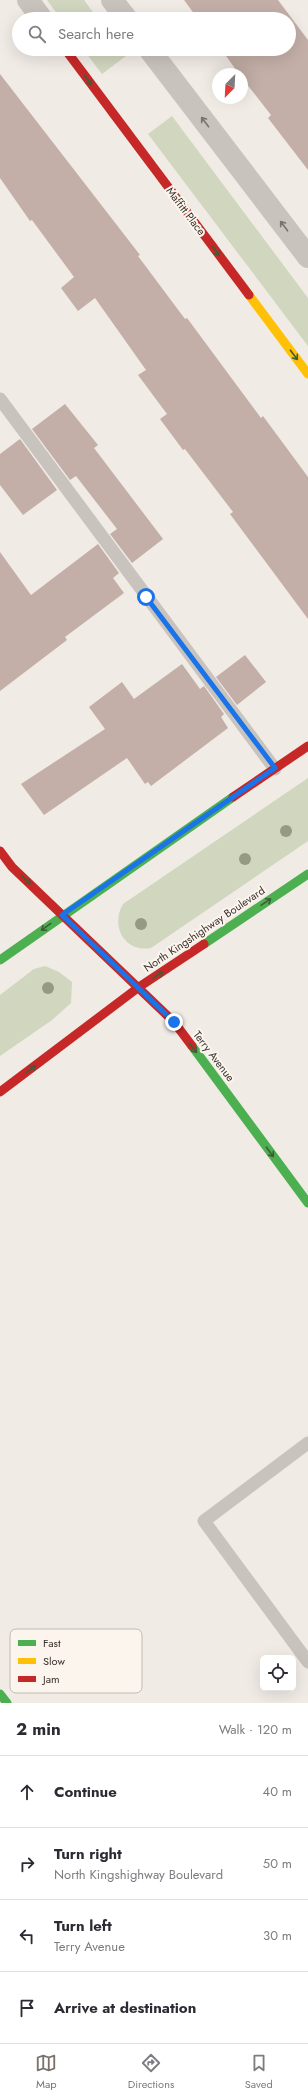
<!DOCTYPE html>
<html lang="en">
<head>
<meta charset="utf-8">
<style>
	:root { --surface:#fff; --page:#f2f2f3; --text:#2b2b33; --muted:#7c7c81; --line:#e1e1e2; --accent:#7a716c }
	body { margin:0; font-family:Jost,sans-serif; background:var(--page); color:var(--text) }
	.controls { position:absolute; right:12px; bottom:12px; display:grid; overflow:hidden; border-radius:6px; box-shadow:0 4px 16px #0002 }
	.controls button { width:36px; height:36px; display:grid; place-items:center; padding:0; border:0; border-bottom:1px solid var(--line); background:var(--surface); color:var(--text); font:20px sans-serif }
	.compass { position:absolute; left:212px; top:68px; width:36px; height:36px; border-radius:50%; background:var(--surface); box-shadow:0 4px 16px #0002; rotate:204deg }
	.stop { position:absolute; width:12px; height:12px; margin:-9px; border:3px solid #1a73e8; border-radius:50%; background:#fff }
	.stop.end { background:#1a73e8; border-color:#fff; box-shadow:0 1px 4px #0008 }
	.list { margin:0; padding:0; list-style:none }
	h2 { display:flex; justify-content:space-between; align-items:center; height:52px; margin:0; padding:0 16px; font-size:17px }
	h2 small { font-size:13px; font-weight:400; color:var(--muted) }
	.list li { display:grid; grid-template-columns:26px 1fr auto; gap:12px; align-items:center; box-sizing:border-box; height:72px; padding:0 16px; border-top:1px solid var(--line) }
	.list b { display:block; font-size:15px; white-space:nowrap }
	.list p { margin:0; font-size:13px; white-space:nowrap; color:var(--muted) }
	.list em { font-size:13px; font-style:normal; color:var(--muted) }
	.icon { flex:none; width:22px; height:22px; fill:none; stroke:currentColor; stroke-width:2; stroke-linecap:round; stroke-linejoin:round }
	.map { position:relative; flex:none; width:308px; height:1703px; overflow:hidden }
	.search { position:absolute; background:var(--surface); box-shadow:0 4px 16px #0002; left:12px; right:12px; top:12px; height:44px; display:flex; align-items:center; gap:10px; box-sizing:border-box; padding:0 14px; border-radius:22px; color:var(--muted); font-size:15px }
	.sheet { height:340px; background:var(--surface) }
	nav { display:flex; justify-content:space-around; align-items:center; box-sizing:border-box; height:56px; border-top:1px solid var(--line); background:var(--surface); font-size:11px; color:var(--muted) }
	nav a { display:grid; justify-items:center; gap:2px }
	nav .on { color:var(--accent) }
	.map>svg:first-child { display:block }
</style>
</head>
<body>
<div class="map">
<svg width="308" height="1703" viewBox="0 0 308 1703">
	<rect width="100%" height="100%" fill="#f0ebe5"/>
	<!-- green -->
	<g fill="#d1d6bf">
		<path d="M47 0H84L98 19H61Z"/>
		<path d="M83 49H121L126 56 102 74Z"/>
		<path d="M172 116 308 298V346L148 134Z"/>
		<path d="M308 778V841L151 948C125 953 110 926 123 904Z"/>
		<path d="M45 966 59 972 72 982 71 1003 52 1020 0 1056V995L34 969Z"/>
	</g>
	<!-- building -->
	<g fill="#c3afa7">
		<path d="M184 0H278L308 40V170L268 118 271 115 242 78V74H239L221 49H289V19H198Z"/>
		<path d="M0 74 140 255 138 256 185 319 187 318 261 418 263 416 308 477V619L230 514 233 512 185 449 183 450 160 419 167 414 138 375 146 370 95 298 78 311 61 288 74 277 32 220 30 221 0 178Z"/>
		<path d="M65 404 98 445 94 448 163 539 132 563 110 534 117 529 76 476 70 480 32 429Z"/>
		<path d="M20 439 57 490 23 515 0 485V454Z"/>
		<path d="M98 544 119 573 113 578 124 593 65 637 67 640 0 691V552L31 595Z"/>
		<path d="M245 655 266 682 237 705 216 677Z"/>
		<path d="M182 664 200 689 204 686 224 714 221 717 228 728 151 786 148 782 145 784 127 758 44 815 21 784 105 729 89 707 122 682 134 699Z"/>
	</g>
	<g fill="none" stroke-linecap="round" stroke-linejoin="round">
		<!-- lane -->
		<g stroke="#c9c3be" stroke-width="13">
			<path d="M0 399 275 769"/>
			<path d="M308 1443 204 1521 308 1662"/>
		</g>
		<!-- street -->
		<g stroke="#c9c3be" stroke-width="22">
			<path d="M28 0 42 19"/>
			<path d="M112 0 127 19"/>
			<path d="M149 49 308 257"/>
		</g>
		<!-- fast -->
		<g stroke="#4caf50" stroke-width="9">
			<path d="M204 944 308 874"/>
			<path d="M0 960 233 797"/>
			<path d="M192 1046 308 1203"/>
			<path d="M0 1694 7 1703"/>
		</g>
		<!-- slow -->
		<path stroke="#ffc107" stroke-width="9" d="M249 295 308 374"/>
		<!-- jam -->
		<g stroke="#c62828" stroke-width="9">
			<path d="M65 49 249 295"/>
			<path d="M233 797 308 746"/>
			<path d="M0 851 12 867 174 1022 192 1046"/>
			<path d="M0 1092 139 987 204 944"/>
		</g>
	</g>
	<!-- trees -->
	<g fill="#959b80">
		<circle cx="286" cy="831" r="6"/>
		<circle cx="245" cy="859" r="6"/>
		<circle cx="141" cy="924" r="6"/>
		<circle cx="48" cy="988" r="6"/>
	</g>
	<!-- one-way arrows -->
	<defs><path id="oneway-shaft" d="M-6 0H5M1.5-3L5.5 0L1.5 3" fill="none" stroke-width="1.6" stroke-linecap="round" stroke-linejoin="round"/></defs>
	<g stroke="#415c38">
		<use href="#oneway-shaft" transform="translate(88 80) rotate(53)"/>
		<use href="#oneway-shaft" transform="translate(216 251) rotate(53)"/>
		<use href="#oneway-shaft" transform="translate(294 355) rotate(53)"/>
		<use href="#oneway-shaft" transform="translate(26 880) rotate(44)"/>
		<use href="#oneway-shaft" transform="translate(266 902) rotate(-34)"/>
		<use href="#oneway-shaft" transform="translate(46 927) rotate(144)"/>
		<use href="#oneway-shaft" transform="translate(158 975) rotate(-34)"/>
		<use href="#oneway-shaft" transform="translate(193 1048) rotate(53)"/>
		<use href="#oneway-shaft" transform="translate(31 1069) rotate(-37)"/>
		<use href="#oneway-shaft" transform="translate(270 1152) rotate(53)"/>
	</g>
	<g stroke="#7b726d">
		<use href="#oneway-shaft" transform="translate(205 122) rotate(-127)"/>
		<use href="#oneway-shaft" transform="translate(284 226) rotate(-127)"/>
	</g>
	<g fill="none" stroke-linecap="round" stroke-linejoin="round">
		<!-- route -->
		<path stroke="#1a73e8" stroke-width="5" d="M146 597 275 768 62 915 174 1022"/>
	</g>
	<g text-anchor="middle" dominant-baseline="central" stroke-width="4" stroke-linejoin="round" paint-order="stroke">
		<!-- street labels -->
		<g font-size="11" fill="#3b302b" stroke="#fbf5ee">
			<text transform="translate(186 211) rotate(53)">Maffitt Place</text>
			<text transform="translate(204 929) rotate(-34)">North Kingshighway Boulevard</text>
			<text transform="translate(214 1056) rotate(53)">Terry Avenue</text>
		</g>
	</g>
	<!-- legend -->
	<rect x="10" y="1629" width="132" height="64" rx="6" fill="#fbf5ee" stroke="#c1bab4" stroke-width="1"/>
	<rect x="18" y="1640" width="18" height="6" fill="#4caf50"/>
	<rect x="18" y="1658" width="18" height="6" fill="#ffc107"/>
	<rect x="18" y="1676" width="18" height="6" fill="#c62828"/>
	<g font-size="11" fill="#3b302b">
		<text x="43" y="1647">Fast</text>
		<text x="43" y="1665">Slow</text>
		<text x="43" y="1683">Jam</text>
	</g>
</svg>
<div class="controls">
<button><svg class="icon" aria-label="locate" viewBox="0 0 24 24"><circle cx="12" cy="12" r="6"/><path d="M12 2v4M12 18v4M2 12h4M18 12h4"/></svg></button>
</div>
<svg class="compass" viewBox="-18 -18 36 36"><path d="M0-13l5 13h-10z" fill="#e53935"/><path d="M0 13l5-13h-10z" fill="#7c7c81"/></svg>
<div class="stop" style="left:146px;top:597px"></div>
<div class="stop end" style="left:174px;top:1022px"></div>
<div class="search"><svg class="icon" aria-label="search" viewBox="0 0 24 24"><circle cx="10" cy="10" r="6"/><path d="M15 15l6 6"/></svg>Search here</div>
</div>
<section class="sheet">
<h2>2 min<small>Walk · 120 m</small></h2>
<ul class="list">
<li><svg class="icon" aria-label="ahead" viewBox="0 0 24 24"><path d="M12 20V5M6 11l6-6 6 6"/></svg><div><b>Continue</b></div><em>40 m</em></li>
<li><svg class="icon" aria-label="right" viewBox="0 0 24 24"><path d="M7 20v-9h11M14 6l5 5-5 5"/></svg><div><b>Turn right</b><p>North Kingshighway Boulevard</p></div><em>50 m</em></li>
<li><svg class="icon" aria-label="left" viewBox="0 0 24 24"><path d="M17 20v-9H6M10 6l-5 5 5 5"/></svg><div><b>Turn left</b><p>Terry Avenue</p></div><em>30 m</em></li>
<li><svg class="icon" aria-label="arrive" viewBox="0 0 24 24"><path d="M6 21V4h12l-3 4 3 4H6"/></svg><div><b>Arrive at destination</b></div></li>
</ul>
</section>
<nav>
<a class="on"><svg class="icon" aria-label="map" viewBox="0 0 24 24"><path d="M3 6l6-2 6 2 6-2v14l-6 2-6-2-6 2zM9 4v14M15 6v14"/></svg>Map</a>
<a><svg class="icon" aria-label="directions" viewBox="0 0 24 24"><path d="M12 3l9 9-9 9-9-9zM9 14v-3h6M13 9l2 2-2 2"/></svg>Directions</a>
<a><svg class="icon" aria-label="saved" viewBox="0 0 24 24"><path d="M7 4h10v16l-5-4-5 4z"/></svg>Saved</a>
</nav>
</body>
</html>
